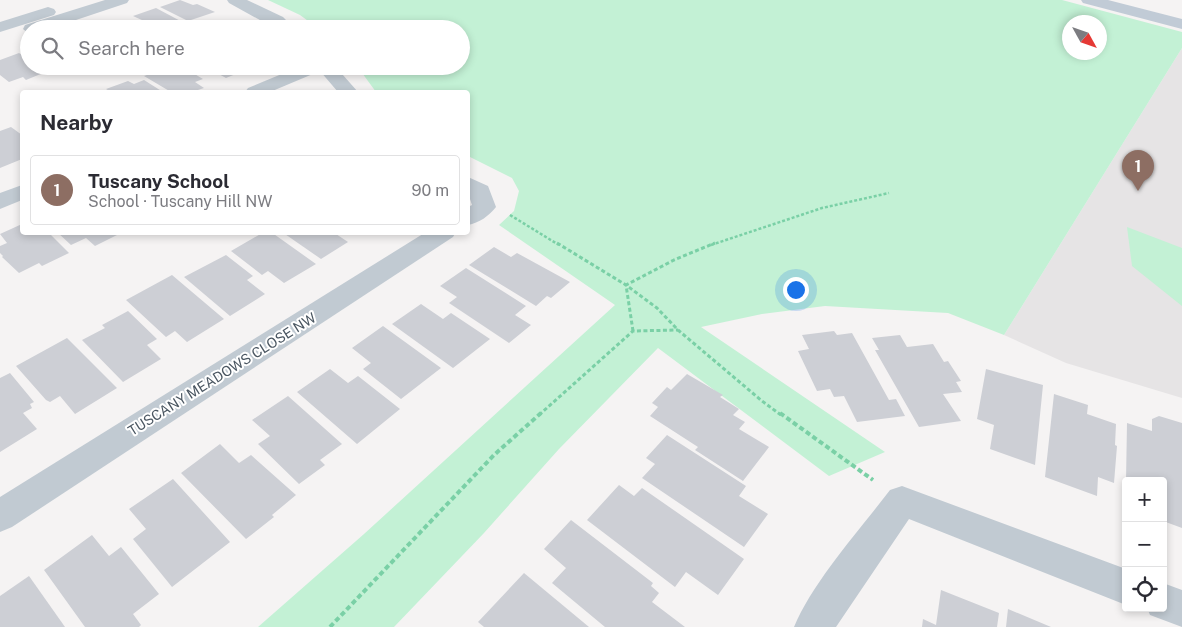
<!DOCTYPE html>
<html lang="en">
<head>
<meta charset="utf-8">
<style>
	:root { --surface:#fff; --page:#f2f2f3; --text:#2b2b33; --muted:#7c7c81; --line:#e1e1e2; --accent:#ea580c }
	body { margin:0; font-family:"Public Sans",sans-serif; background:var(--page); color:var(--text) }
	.controls { position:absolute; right:15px; bottom:15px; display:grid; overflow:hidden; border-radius:5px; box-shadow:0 2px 8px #0003 }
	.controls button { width:45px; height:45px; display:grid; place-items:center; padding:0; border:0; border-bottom:1px solid var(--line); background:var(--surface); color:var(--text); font:25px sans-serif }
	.compass { position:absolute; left:1062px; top:15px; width:45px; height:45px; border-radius:50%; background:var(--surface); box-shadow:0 2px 8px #0003; rotate:130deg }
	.you { position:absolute; left:795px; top:289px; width:18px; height:18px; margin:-12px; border:4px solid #fff; border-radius:50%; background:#1a73e8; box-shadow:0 0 0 8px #1a73e833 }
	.badge { display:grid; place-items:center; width:32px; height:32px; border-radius:50%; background:var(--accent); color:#fff; font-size:16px; font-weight:700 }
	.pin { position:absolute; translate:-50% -41px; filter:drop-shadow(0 1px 2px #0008) }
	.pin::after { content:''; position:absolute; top:26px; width:18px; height:15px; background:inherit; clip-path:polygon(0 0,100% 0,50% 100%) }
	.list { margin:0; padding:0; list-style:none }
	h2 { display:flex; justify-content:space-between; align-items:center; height:65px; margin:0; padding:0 20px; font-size:21px }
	h2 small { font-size:16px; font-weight:400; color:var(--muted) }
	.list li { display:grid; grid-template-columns:32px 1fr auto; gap:15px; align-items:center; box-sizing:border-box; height:70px; margin:0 10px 10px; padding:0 10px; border:1px solid var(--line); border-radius:5px }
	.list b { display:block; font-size:19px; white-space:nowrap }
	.list p { margin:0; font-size:16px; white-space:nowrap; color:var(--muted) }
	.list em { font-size:16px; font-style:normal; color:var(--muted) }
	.icon { flex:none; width:28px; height:28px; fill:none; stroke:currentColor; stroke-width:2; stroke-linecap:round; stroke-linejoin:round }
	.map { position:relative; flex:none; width:1182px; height:627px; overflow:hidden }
	.search { position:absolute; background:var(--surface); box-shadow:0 2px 8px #0003; left:20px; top:20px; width:450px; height:55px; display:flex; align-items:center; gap:12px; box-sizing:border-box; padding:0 18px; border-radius:28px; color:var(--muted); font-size:19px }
	.panel { position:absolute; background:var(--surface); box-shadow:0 2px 8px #0003; left:20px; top:90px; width:450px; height:145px; border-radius:5px }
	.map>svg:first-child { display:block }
</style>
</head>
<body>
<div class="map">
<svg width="1182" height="627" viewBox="0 0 1182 627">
	<rect width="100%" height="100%" fill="#f5f3f3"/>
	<!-- education -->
	<path fill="#e6e4e5" d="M1182 48V398L1066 363 1004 335Z"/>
	<!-- green -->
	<g fill="#c3f1d5" fill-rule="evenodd">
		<path d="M268 0H1062L1182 32V48L1004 335 948 313 825 306 762 314 701 327 885 452 829 476 658 348 559 449 484 533 394 627H258L364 534 615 305 499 225 514 211 519 191 512 178 468 156V92H376L357 66H461V29H319L300 15ZM1070 22H1100V52H1070Z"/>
		<path d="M1127 227 1182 248V306L1132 266Z"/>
	</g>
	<!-- building -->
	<g fill="#cdcfd5">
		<path d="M180 0 193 5 197 4 215 12 188 21 160 7Z"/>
		<path d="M156 8 188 25 178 29H149L139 23 144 21 133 16Z"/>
		<path d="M120 20 128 25 133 23 142 29H95Z"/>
		<path d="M19 53 29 60V66H38L43 70 39 71 43 73 26 80 23 77 9 82 0 75V60Z"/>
		<path d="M173 66H181L203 79 195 82 204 88 192 92H171L144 76Z"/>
		<path d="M190 66H242L248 69 226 78 215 72 204 74Z"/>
		<path d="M144 80 163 92H111L106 89 128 81 134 84Z"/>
		<path d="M11 127 22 135V159L0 168V131Z"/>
		<path d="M22 224V232H48L69 253 42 266 39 263 19 273 2 257 3 256 0 253V246L7 243 0 234Z"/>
		<path d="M57 232H123L95 246 86 238 71 245Z"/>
		<path d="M264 232H271L316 264 284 283 268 271 262 275 231 251Z"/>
		<path d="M282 232H333L348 242 321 259Z"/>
		<path d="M494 247 511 257 517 253 570 282 551 298 547 296 536 306 469 265Z"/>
		<path d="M226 255 253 276 247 280 265 294 230 316 184 277Z"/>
		<path d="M466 268 526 306 515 315 531 325 509 343 449 303 457 297 440 286Z"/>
		<path d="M172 275 224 319 187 342 175 331 166 337 126 300Z"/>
		<path d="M421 304 443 319 451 313 490 339 453 368 392 324Z"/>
		<path d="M128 311 157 339 147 345 161 359 123 382 82 340 105 328 102 325Z"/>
		<path d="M383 326 441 368 401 399 363 369 371 363 352 348Z"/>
		<path d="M834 331 837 335 852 333 889 400 896 399 905 416 857 422 844 396 834 397 830 389 817 391 798 351 809 349 802 335Z"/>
		<path d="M900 335 907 347 933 344 944 362 948 361 961 381 956 382 962 392 943 394 961 421 919 427 875 350H879L872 338Z"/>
		<path d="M67 338 117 388 75 414 60 396 50 402 46 400 16 366Z"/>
		<path d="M330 369 348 383 358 376 400 409 357 444 297 392Z"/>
		<path d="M986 369 1043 385 1035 465 990 449 994 425 977 419Z"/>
		<path d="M10 373 34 402 30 404 32 408 23 413 37 429 0 452V378Z"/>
		<path d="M687 374 723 395 720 397 739 409 733 415 745 422 739 429 769 447 743 481 695 450 698 447 650 416 658 407 652 403 667 387 671 390Z"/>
		<path d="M1054 394 1088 405 1087 414 1116 424 1115 445 1117 446 1114 483 1098 477 1097 496 1045 477Z"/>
		<path d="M288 396 342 444 320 460 325 465 299 484 258 444 270 436 252 420Z"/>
		<path d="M1159 416 1182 423V528L1163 521V481H1126L1127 423 1152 431V419Z"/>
		<path d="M667 435 746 486 739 496 768 514 744 547 642 478 655 464 646 458Z"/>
		<path d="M220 444 239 463 251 455 296 495 272 515 274 517 246 539 181 473Z"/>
		<path d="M173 479 230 542 172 587 133 539 146 529 129 509Z"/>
		<path d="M619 485 634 496 642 488 744 559 718 595 686 572 675 587 587 520Z"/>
		<path d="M571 520 653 583 651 586 659 593 652 602 685 627H605L552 583 566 568 544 549Z"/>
		<path d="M92 535 109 556 121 547 159 594 133 614 141 625 139 627H85L44 570Z"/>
		<path d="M524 573 589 627H484L478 622Z"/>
		<path d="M29 576 65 627H0V596Z"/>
		<path d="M941 590 999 613 997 627H922L923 619 936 625Z"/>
		<path d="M1008 609 1051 627H1006Z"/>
	</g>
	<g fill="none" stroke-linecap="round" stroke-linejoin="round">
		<!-- path-far2 -->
		<g stroke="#7ad0a6" stroke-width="2.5" stroke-dasharray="3 2" stroke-linecap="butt">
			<path d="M510 215 559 245"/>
			<path d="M711 245 822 208 889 193"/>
		</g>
		<!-- path-far1 -->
		<g stroke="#7ad0a6" stroke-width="3" stroke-dasharray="4 2.5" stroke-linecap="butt">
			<path d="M557 243 626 285 657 308 678 330 762 401 781 415"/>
			<path d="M633 331 626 285 674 260 715 243"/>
			<path d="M539 415 633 331 678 330"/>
		</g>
		<!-- path -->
		<g stroke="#7ad0a6" stroke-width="4" stroke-dasharray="5 3" stroke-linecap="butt">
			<path d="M780 413 873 480"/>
			<path d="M330 627 494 455 541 413"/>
		</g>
		<!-- street -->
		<g fill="#c1cad2" fill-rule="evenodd">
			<path d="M105 0H129L127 3 49 29H29V34L23 29 25 25Z"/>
			<path d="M227 0H247L283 17 295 29H276L229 3Z"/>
			<path d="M48 7 54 9 56 12 54 15 0 32V22Z"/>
			<path d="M301 66H335L358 92H338L320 71 270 92H245L248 88Z"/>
			<path d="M468 177 488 186 496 207C489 216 479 223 468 225V207L472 205 468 193Z"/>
			<path d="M22 185V200L0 209V193Z"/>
			<path d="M426 232H456L453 237 12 527 0 532V497Z"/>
			<path d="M902 486 1126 569V605L909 519 836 627H794C814 580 859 531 890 490Z"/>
			<path d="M1163 583 1182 590V627L1150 615 1147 608H1163Z"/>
		</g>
		<!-- secondary -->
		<path fill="#c1cbd6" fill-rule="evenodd" d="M1081 0H1108L1182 19V29L1083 3Z"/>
	</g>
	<g text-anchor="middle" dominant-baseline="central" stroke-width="4" stroke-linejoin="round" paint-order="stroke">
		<!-- street labels -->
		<g font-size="14" fill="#4a5661" stroke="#fff">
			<text transform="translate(222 374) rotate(-32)">TUSCANY MEADOWS CLOSE NW</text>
		</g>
	</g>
</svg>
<div class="controls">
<button>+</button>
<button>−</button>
<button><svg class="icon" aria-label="locate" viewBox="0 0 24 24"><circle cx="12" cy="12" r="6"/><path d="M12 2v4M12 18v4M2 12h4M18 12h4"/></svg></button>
</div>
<svg class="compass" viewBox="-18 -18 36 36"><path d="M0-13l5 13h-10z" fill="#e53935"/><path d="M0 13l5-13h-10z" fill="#7c7c81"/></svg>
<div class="you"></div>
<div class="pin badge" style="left:1138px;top:191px;background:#8d6e63">1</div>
<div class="search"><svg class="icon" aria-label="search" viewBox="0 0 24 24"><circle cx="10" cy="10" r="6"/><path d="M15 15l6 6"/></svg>Search here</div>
<section class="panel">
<h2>Nearby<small></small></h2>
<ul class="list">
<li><span class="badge" style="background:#8d6e63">1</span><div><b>Tuscany School</b><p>School · Tuscany Hill NW</p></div><em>90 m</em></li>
</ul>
</section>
</div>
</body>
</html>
